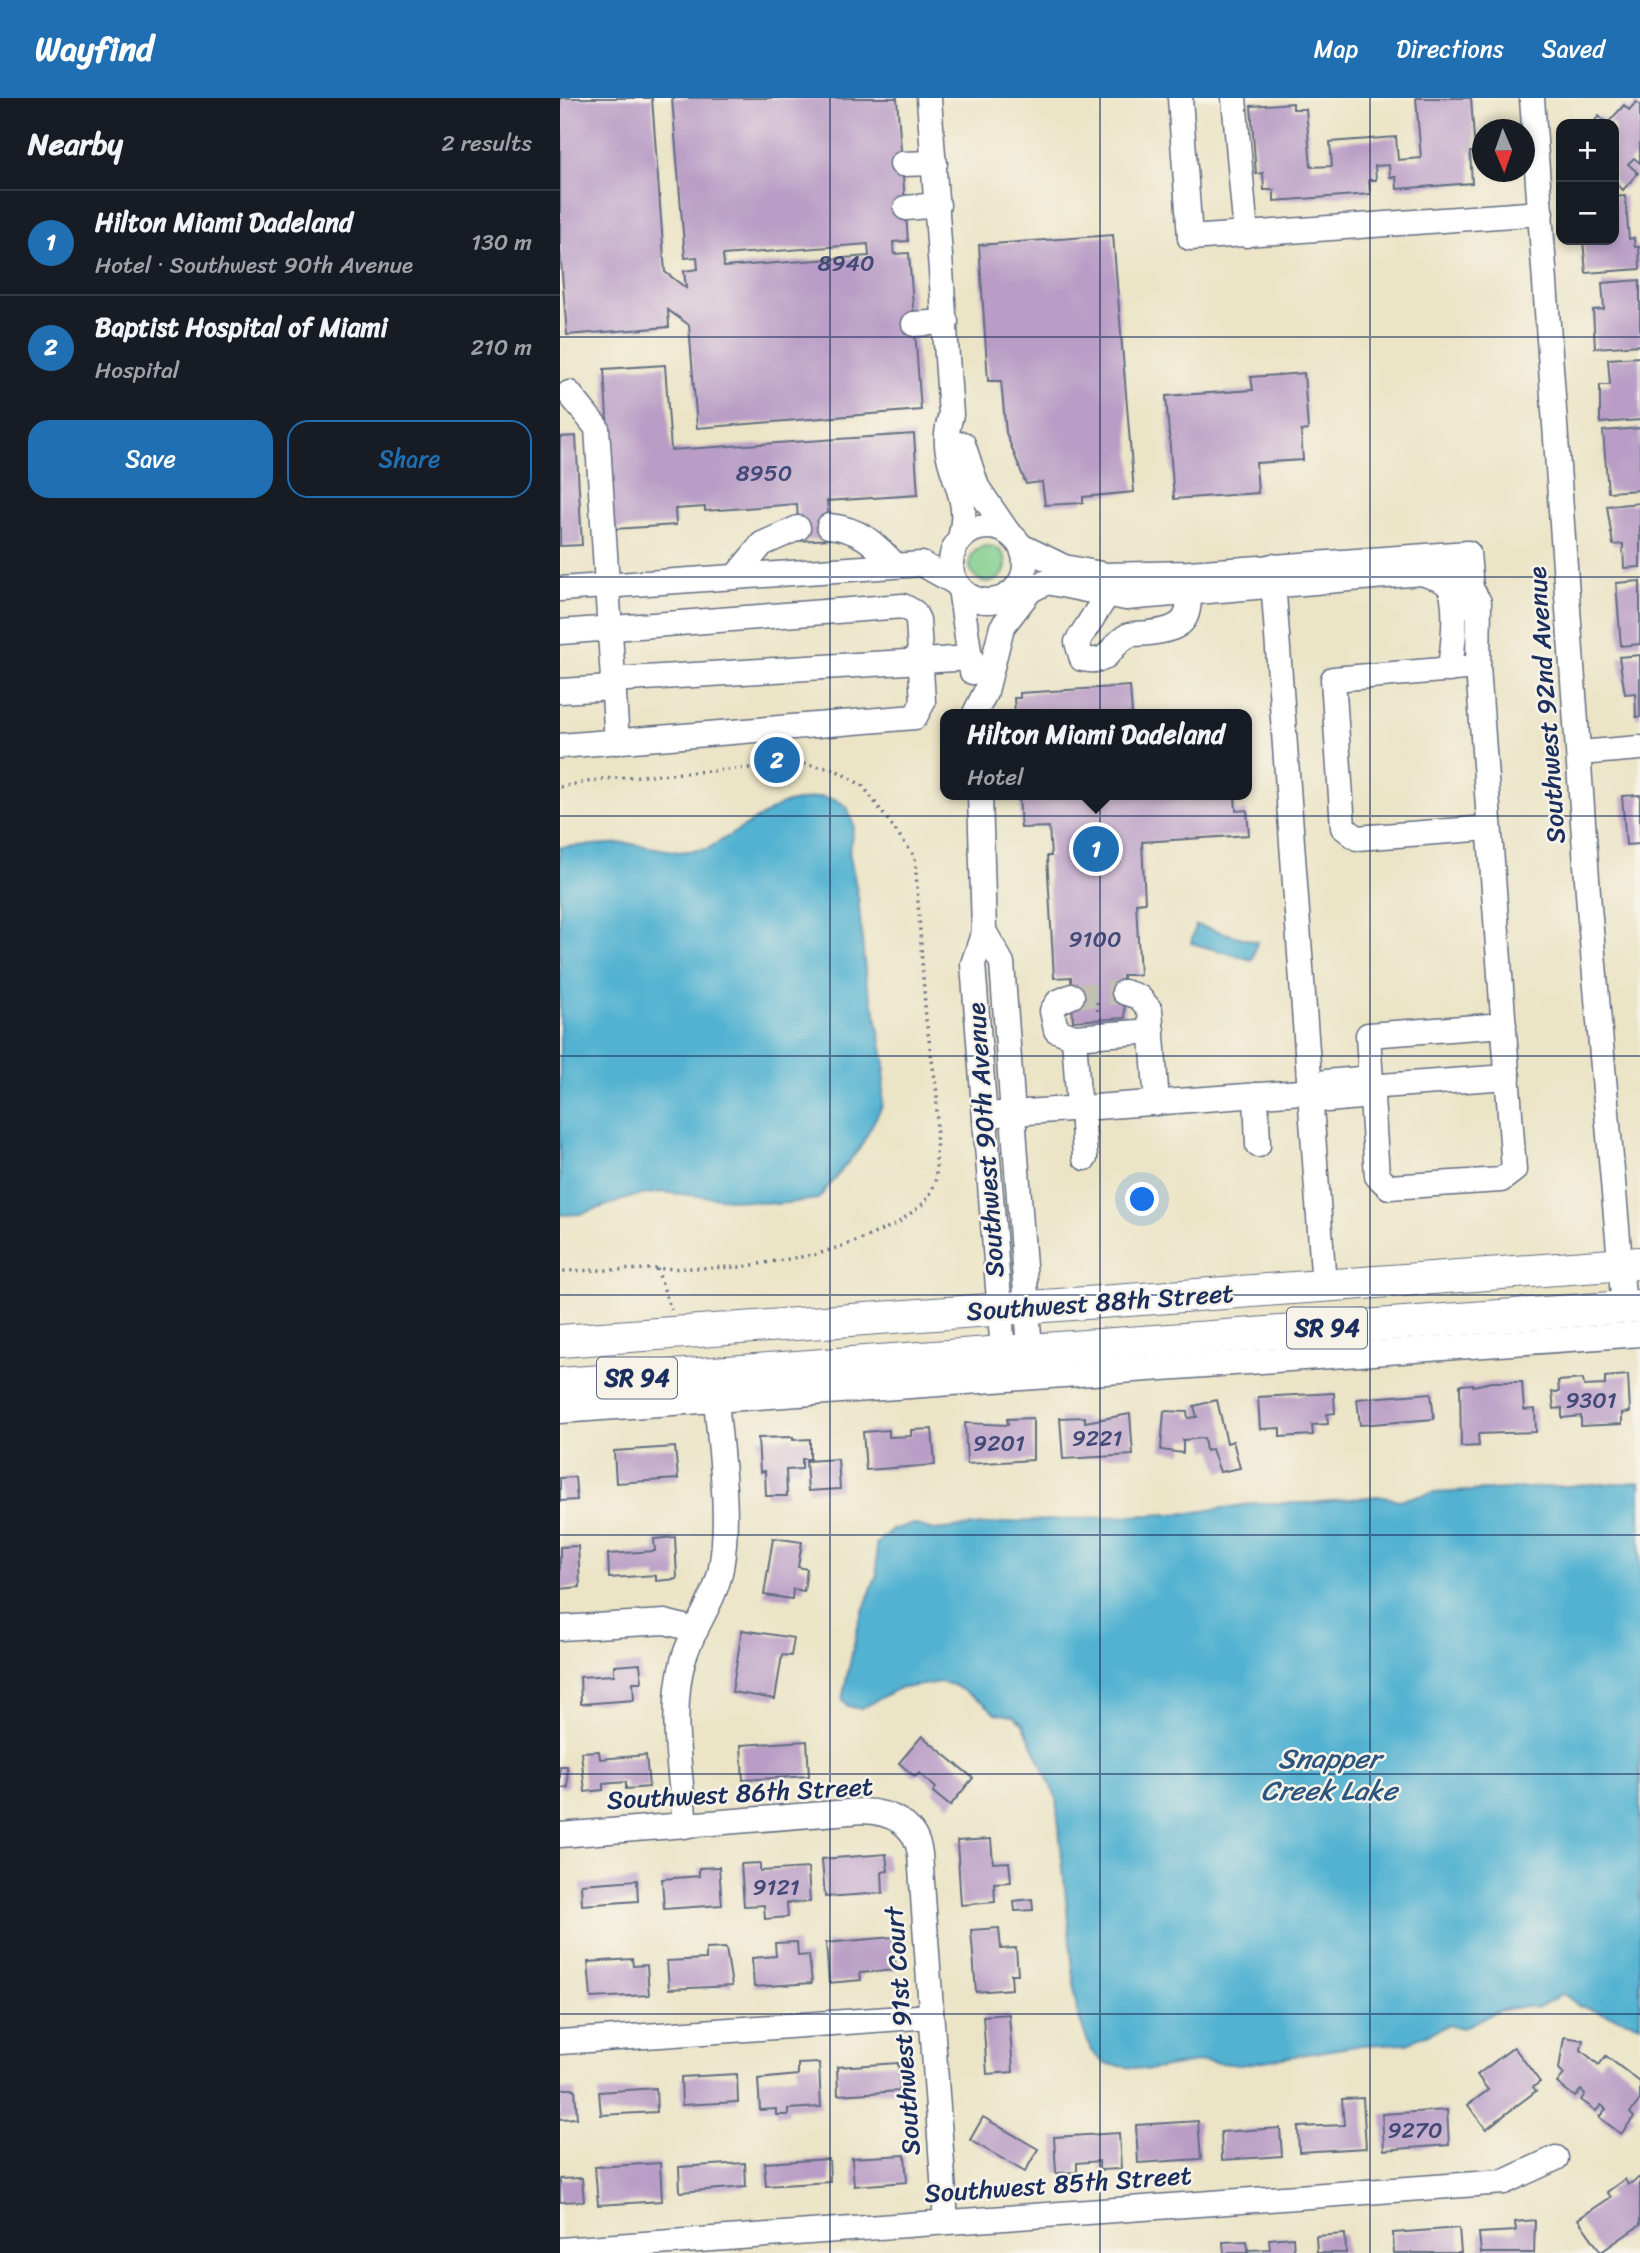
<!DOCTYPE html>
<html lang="en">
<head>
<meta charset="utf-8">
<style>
	:root { --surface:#171b24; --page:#20242c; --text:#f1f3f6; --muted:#9ea1a6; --line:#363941; --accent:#1f6fb2 }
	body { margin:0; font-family:Sriracha,sans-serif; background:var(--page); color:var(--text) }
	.controls { position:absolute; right:21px; top:21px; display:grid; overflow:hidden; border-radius:14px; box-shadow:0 4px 10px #0003 }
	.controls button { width:63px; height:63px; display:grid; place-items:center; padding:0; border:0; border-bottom:2px solid var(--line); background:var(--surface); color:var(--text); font:35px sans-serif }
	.compass { position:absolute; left:912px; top:21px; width:63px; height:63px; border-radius:50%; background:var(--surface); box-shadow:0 4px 10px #0003; rotate:178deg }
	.you { position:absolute; left:583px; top:1102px; width:24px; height:24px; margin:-18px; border:5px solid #fff; border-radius:50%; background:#1a73e8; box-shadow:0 0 0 10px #1a73e833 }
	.badge { display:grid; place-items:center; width:46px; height:46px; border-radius:50%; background:var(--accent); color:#fff; font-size:23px; font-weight:700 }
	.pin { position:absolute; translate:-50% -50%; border:4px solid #fff; box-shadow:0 2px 7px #0006 }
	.popup { position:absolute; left:380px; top:611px; width:312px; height:91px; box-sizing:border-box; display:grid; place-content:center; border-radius:14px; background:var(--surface); filter:drop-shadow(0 2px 5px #0005); font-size:23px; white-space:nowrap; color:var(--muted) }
	.popup b { font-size:26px; color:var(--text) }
	.popup::after { content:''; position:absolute; left:50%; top:100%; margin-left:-14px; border:14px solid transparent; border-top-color:var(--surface) }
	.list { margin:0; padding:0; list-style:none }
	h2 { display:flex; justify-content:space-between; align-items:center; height:91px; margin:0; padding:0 28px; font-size:30px }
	h2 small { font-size:23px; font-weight:400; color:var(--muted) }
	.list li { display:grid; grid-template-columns:46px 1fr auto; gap:21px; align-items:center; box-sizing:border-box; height:105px; padding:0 28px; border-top:2px solid var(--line) }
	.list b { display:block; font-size:26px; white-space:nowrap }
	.list p { margin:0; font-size:23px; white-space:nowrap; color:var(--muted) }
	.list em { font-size:23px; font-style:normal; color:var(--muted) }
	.actions { display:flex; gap:14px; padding:21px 28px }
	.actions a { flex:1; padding:16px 0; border:2px solid var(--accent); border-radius:21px; text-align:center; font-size:24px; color:var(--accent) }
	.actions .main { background:var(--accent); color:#fff }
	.map { position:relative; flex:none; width:1080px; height:2155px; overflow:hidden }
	header { display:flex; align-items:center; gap:42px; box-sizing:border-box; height:98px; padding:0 35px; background:var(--accent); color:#fff }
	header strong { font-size:33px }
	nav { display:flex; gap:38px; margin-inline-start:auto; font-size:24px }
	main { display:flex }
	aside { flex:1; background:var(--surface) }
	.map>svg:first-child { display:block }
</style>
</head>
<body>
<header>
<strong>Wayfind</strong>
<nav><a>Map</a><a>Directions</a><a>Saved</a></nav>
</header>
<main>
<aside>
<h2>Nearby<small>2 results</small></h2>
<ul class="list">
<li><span class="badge">1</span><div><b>Hilton Miami Dadeland</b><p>Hotel · Southwest 90th Avenue</p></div><em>130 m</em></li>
<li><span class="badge">2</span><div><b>Baptist Hospital of Miami</b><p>Hospital</p></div><em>210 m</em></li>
</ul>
<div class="actions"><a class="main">Save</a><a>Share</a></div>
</aside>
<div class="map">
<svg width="1080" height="2155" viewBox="0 0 1080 2155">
	<rect width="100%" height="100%" fill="#f7f3e8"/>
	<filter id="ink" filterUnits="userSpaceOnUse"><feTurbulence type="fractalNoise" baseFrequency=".0143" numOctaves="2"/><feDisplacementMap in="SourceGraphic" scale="14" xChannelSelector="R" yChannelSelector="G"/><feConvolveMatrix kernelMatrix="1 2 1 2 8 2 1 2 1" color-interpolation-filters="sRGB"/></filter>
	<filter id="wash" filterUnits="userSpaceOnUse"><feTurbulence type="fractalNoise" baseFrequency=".00686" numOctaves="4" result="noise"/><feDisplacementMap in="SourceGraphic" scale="28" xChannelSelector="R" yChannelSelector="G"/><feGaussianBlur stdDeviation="1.57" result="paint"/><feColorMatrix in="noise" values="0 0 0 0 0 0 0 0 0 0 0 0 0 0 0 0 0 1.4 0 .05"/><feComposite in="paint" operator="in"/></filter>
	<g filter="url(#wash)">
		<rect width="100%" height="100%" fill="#ebe4c6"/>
		<!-- green -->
		<circle fill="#81ce8d" stroke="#4e7e76" stroke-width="2" cx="428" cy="466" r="18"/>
		<!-- water -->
		<g fill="#52b2d1" stroke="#367098" stroke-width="2">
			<path d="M259 699 275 701 287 709 294 728 289 753 298 799 306 884 315 912 325 966 322 1008 300 1050 258 1101 218 1106 101 1094 75 1098 21 1116 0 1117V749L66 745 119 754 147 751 222 706Z"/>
			<path d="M636 827 697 844 692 862 631 845Z"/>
			<path d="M1080 1384V1927L1020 1908 1003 1896 977 1910 965 1908 938 1913 903 1930 889 1927 847 1945 801 1947 680 1967 642 1963 589 1972 545 1966 531 1953 517 1914 496 1699 463 1626 453 1618 435 1615 424 1605 393 1587 380 1584 337 1591 301 1611 288 1608 282 1601 299 1524 317 1476 316 1446 331 1432 353 1426 374 1432 451 1424 630 1415 696 1405H752L817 1398 839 1402 873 1395Z"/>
		</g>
		<g id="blocks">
			<!-- building -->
			<g fill="#b99dc6" fill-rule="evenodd">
				<path d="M0 0H92L105 174 126 190 124 173 138 171 137 159 125 160 112 0H337L348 143 333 144 334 156 349 155 361 312 137 330 129 227 108 212 109 229 7 237 0 151ZM308 146 309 158 164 169 163 157Z"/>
				<path d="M856 0H911L915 54H910L912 85 837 91 836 79H830L829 67 815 68 816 82H809L810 96 714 103V92H704L703 75 696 76 691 8 733 5V11H746L751 69 772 68 770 44 836 39 838 62 861 60Z"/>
				<path d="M1076 4 1080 7V65L1074 60 1068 66 1078 75 1063 92 1054 83V26H1032L1039 18 1047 26 1064 7 1069 12Z"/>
				<path d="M1065 98 1069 141 1074 140 1075 149H1079L1080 171 1026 175 1023 142H1054V99Z"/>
				<path d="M553 137 574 394 523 399V405L485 407 482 384 466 386 446 335 441 283H428L419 147Z"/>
				<path d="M1080 182V247L1035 250 1033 212 1044 211 1042 185Z"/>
				<path d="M1080 259V322L1040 325V287H1050L1048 261Z"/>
				<path d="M105 267 111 352 354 336 358 397 267 403 270 441 239 443 237 406 145 413V409L115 411 116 427 54 431 44 271Z"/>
				<path d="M744 275 748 332 741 333 743 362 696 365 698 395 614 401 606 298 693 292 691 279Z"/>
				<path d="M1080 330V392L1048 394 1043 333Z"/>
				<path d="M16 338 22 447 0 448V339Z"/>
				<path d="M1080 405V469L1064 470 1063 446 1053 447 1047 408Z"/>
				<path d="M1080 483V546L1061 548 1056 485Z"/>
				<path d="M1080 557V619H1076L1075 595 1065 596 1059 559Z"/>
				<path d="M570 588 572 616H455L454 600H460V595Z"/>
				<path d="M459 697H675L676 713 687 712 689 737 582 744 585 804 576 805 580 877H563L565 920 513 923 511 879 494 880 487 758H491L489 729 461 730Z"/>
				<path d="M1080 697V746L1066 747 1062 698Z"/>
				<path d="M1068 1277 1070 1314 1062 1315V1326L1021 1328V1318L1002 1320V1310L994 1311 992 1294H999L998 1283 1023 1281 1024 1288 1045 1287V1279Z"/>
				<path d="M932 1284H962L964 1312 975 1311 976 1334 918 1336 919 1348 901 1349 900 1287 913 1286V1288Z"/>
				<path d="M774 1295 775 1315 767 1316 768 1326 752 1327 753 1337 720 1339V1330L700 1331 698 1299Z"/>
				<path d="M871 1295 874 1321 800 1327 797 1301Z"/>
				<path d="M657 1302 667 1345 673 1343 680 1370 660 1374 652 1351 646 1353 644 1340 623 1342V1355L601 1352 604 1313 627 1314 628 1320 637 1319 634 1308Z"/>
				<path d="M570 1316 573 1357 503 1361 500 1320 525 1319V1324Z"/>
				<path d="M473 1320V1362L407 1366 405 1325 448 1327 447 1321Z"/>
				<path d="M372 1331 375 1367 306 1372 303 1334 329 1332V1339L351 1338V1332Z"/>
				<path d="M233 1339V1342L250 1341V1361H242V1371L226 1372 227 1398H206L205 1373 200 1374 198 1340Z"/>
				<path d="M115 1349 118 1381 56 1385 54 1353Z"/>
				<path d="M278 1361 280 1391 248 1393 246 1363Z"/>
				<path d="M15 1379 17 1402 0 1403V1380Z"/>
				<path d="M115 1439 117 1481 96 1483V1477L49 1480 48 1456 95 1453 94 1441Z"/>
				<path d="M213 1440 242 1444 238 1469 247 1471 244 1493 233 1491 232 1501 204 1497Z"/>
				<path d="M18 1448 20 1489 0 1491V1449Z"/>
				<path d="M182 1532 234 1540 231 1558 222 1557 215 1601 172 1594Z"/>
				<path d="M80 1566 82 1584H73L74 1602 21 1606 20 1579 54 1577V1568Z"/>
				<path d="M362 1638 413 1680 390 1708 373 1694 376 1690 359 1675 355 1679 339 1665Z"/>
				<path d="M247 1643 249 1678 183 1682 181 1647Z"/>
				<path d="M39 1653 40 1661 86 1657 89 1689 66 1691V1684L43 1686V1692L25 1694 21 1654Z"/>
				<path d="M0 1668H7L8 1689 0 1690Z"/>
				<path d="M431 1741 433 1765 449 1764 451 1784 434 1785 435 1804 401 1807 397 1743Z"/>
				<path d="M326 1756 328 1773 322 1774 323 1795 265 1799 262 1761Z"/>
				<path d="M200 1765V1773L248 1770 250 1804 227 1805 228 1819 205 1821 204 1807 184 1808 181 1766Z"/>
				<path d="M159 1769 162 1807 104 1811 102 1781 139 1778V1770Z"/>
				<path d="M77 1782 78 1803 22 1807 21 1786Z"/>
				<path d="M472 1801 473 1812 455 1813 454 1803Z"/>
				<path d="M439 1830 441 1851 456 1850 458 1876H451L452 1891 416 1894 411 1832Z"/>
				<path d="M333 1839 336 1872 300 1875 301 1882 269 1885 266 1845Z"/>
				<path d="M237 1844 238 1858 249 1857 252 1885 194 1889 192 1860 216 1858 215 1845Z"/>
				<path d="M166 1850 172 1888 109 1891 107 1863 146 1861V1851Z"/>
				<path d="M72 1861 73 1868 87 1867 89 1897 31 1900 28 1864Z"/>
				<path d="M449 1916 453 1974 427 1976 423 1918Z"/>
				<path d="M1004 1939 1023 1942 1021 1952 1039 1967 1046 1958 1080 1984V2002L1070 2015 1074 2019 1061 2036 1039 2019 1046 2011 1041 2007 1036 2013 1021 2002 1025 1996 1021 1992 1015 1999 997 1985 1004 1976 999 1971Z"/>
				<path d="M954 1949 980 1984 973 1989 976 1993 926 2031 908 2007 928 1992 917 1977Z"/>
				<path d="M259 1965 261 2009 228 2011V2017H216V2011L200 2012 198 1981 238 1977V1966Z"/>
				<path d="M338 1965 340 1993 278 1997 277 1969Z"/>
				<path d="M177 1976 178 2004 122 2007 121 1979Z"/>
				<path d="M96 1990 97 2014 41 2017 39 1994Z"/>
				<path d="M0 1991H15L17 2020 0 2021Z"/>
				<path d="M803 2000 806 2050 739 2054 738 2029 784 2027 782 2001Z"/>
				<path d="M887 2012 889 2047 824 2052 822 2016Z"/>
				<path d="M423 2019 478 2051 465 2074 410 2042Z"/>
				<path d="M638 2023 641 2061 578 2065 576 2027Z"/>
				<path d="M720 2030 722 2058 662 2062 661 2034Z"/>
				<path d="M559 2035 561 2071 539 2072V2063L517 2065V2074L496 2075 494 2039Z"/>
				<path d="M345 2057 347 2084 294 2088 292 2060Z"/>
				<path d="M269 2061 270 2084 206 2088 204 2065Z"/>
				<path d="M100 2065 102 2103 38 2107 35 2069Z"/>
				<path d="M185 2065 186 2089 120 2094 119 2069Z"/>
				<path d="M1080 2079V2127L1041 2154 1018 2121 1051 2099 1047 2094 1065 2081 1068 2087Z"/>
				<path d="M22 2080 24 2103 0 2104V2081Z"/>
				<path d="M975 2122 974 2155H921L919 2135 956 2133 955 2124Z"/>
				<path d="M899 2130 901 2155H834L833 2135Z"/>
				<path d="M785 2136 786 2155H757L756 2138Z"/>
				<path d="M733 2139 734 2155H664L663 2144 687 2143 688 2152 710 2151 709 2141Z"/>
			</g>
		</g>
	</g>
	<g filter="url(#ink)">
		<use href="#blocks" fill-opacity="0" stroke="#646e82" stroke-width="2"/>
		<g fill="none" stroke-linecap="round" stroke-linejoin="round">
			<!-- minor-tunnel -->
			<path stroke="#c1c0b1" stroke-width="24" stroke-dasharray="24 12" stroke-linecap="butt" d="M512 898 564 894"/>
			<!-- minor casing -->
			<g stroke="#646e82" stroke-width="27">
				<g id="minor">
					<path d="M369 0 391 317C374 367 415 390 400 440"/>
					<path d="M620 0 630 140 981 115"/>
					<path d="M674 0 686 137"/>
					<path d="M972 0 1029 809 1064 1209"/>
					<path d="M342 66 375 65"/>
					<path d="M346 110 378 107"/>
					<path d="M354 226 386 224"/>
					<path d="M9 295 37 330 57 644"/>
					<path d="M403 346 417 389 447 433"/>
					<path d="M269 428C300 431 314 445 335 467"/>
					<circle cx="428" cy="466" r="37"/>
					<path d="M461 448 504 469 546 477 629 475 908 455 911 491 905 507"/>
					<path d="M712 468 764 1188"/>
					<path d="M867 477C874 479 883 481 888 487 899 502 893 554 889 572"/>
					<path d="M176 478 202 446 238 430"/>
					<path d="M546 485 547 497 517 544 522 561C553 567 547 549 567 538 572 535 583 536 589 535 632 530 629 517 629 480"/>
					<path d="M400 490 412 574"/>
					<path d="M0 491 362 466 396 485"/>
					<path d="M911 491 919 504 918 569 954 1072 941 1082 829 1089 817 1078 808 937 944 927"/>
					<path d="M448 497 465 495 487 484 566 500 909 471"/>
					<path d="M0 534 343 508 354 514 358 522 363 604 355 619 0 648"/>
					<path d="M918 569 773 581 783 729 797 740 929 730"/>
					<path d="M52 582 411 560"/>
					<path d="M0 593 53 590"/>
					<path d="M415 615 426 593 442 529 469 494"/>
					<path d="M1019 655 1080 650"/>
					<path d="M420 697 424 833 413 866 443 1254"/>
					<path d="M424 833 442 865 470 1251"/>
					<path d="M564 894 579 899 590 912 597 1005"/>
					<path d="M512 898 498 904 492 913 496 932 514 939 519 1010"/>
					<path d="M514 939 592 933"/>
					<path d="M755 993 767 1002 800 999 807 989 948 979"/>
					<path d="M696 997 698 1047"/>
					<path d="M522 1010 525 1060"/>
					<path d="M439 1016 755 993 766 984 800 981 807 989"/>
					<path d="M0 1313 1080 1236"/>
					<path d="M0 1530 105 1524 136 1532"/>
					<path d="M125 1728C121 1675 109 1615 123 1563 132 1530 155 1504 161 1470 171 1415 159 1345 155 1289"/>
					<path d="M0 1737 302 1713C330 1714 356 1725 360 1756L386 2123"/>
					<path d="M0 1944 371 1918"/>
					<path d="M0 2152 944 2084 996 2060"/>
				</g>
			</g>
			<!-- major casing -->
			<g stroke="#646e82" stroke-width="34">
				<g id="major">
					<path d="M0 1243 1080 1165"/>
					<path d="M0 1286 1080 1208"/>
				</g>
			</g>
			<!-- path -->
			<g stroke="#646e82" stroke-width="3.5" stroke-dasharray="2 5" stroke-linecap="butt">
				<path d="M0 689 43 681 242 666 274 671 303 688 355 759 366 922 377 995 376 1080 372 1093 364 1105 338 1125 300 1142 258 1156 181 1169 0 1173"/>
				<path d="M537 904 538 916"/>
				<path d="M97 1171 111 1212"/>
			</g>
			<!-- minor -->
			<use href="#minor" stroke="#fff" stroke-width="24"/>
			<!-- major -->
			<use href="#major" stroke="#fff" stroke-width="32"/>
		</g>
	</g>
	<!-- grid -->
	<path fill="none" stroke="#1b2f5e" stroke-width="2" stroke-opacity="0.55" d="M270 0V2155M540 0V2155M810 0V2155M0 239H1080M0 479H1080M0 718H1080M0 958H1080M0 1197H1080M0 1437H1080M0 1676H1080M0 1916H1080"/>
	<g text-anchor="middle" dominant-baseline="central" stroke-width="5" stroke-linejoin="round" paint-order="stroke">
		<!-- number labels -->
		<g font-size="23" fill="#424a78">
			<text x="286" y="165">8940</text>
			<text x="204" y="375">8950</text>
			<text x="535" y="841">9100</text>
			<text x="1031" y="1302">9301</text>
			<text x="537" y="1340">9221</text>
			<text x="439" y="1345">9201</text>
			<text x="216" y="1789">9121</text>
			<text x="855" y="2032">9270</text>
		</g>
		<!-- shield labels -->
		<g fill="#f7f3e8" stroke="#5d6a87" stroke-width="2">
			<rect x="727" y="1209.5" width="80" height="41" rx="5"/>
			<rect x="37" y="1259.5" width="80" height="41" rx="5"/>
		</g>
		<g font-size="24" font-weight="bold" fill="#1b2f5e">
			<text x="767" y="1230">SR 94</text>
			<text x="77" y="1280">SR 94</text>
		</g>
		<!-- street labels -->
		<g font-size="26" fill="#1b2f5e" stroke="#f7f3e8">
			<text transform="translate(986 607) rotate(-94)">Southwest 92nd Avenue</text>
			<text transform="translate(425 1042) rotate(-94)">Southwest 90th Avenue</text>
			<text transform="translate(540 1204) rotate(-4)">Southwest 88th Street</text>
			<text transform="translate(180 1695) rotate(-3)">Southwest 86th Street</text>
			<text transform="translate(342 1933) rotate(-94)">Southwest 91st Court</text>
			<text transform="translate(498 2086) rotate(-4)">Southwest 85th Street</text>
		</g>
		<!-- water labels -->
		<g font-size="28" font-style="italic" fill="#2c5680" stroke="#f7f3e8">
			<text x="769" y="1660">Snapper<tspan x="769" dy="32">Creek Lake</tspan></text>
		</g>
	</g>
</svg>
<div class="controls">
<button>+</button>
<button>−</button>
</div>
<svg class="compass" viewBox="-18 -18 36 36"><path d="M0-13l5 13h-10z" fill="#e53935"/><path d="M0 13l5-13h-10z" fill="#9ea1a6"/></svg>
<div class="you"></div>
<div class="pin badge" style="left:536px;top:751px">1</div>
<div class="popup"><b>Hilton Miami Dadeland</b>Hotel</div>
<div class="pin badge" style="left:217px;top:662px">2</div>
</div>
</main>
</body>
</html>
